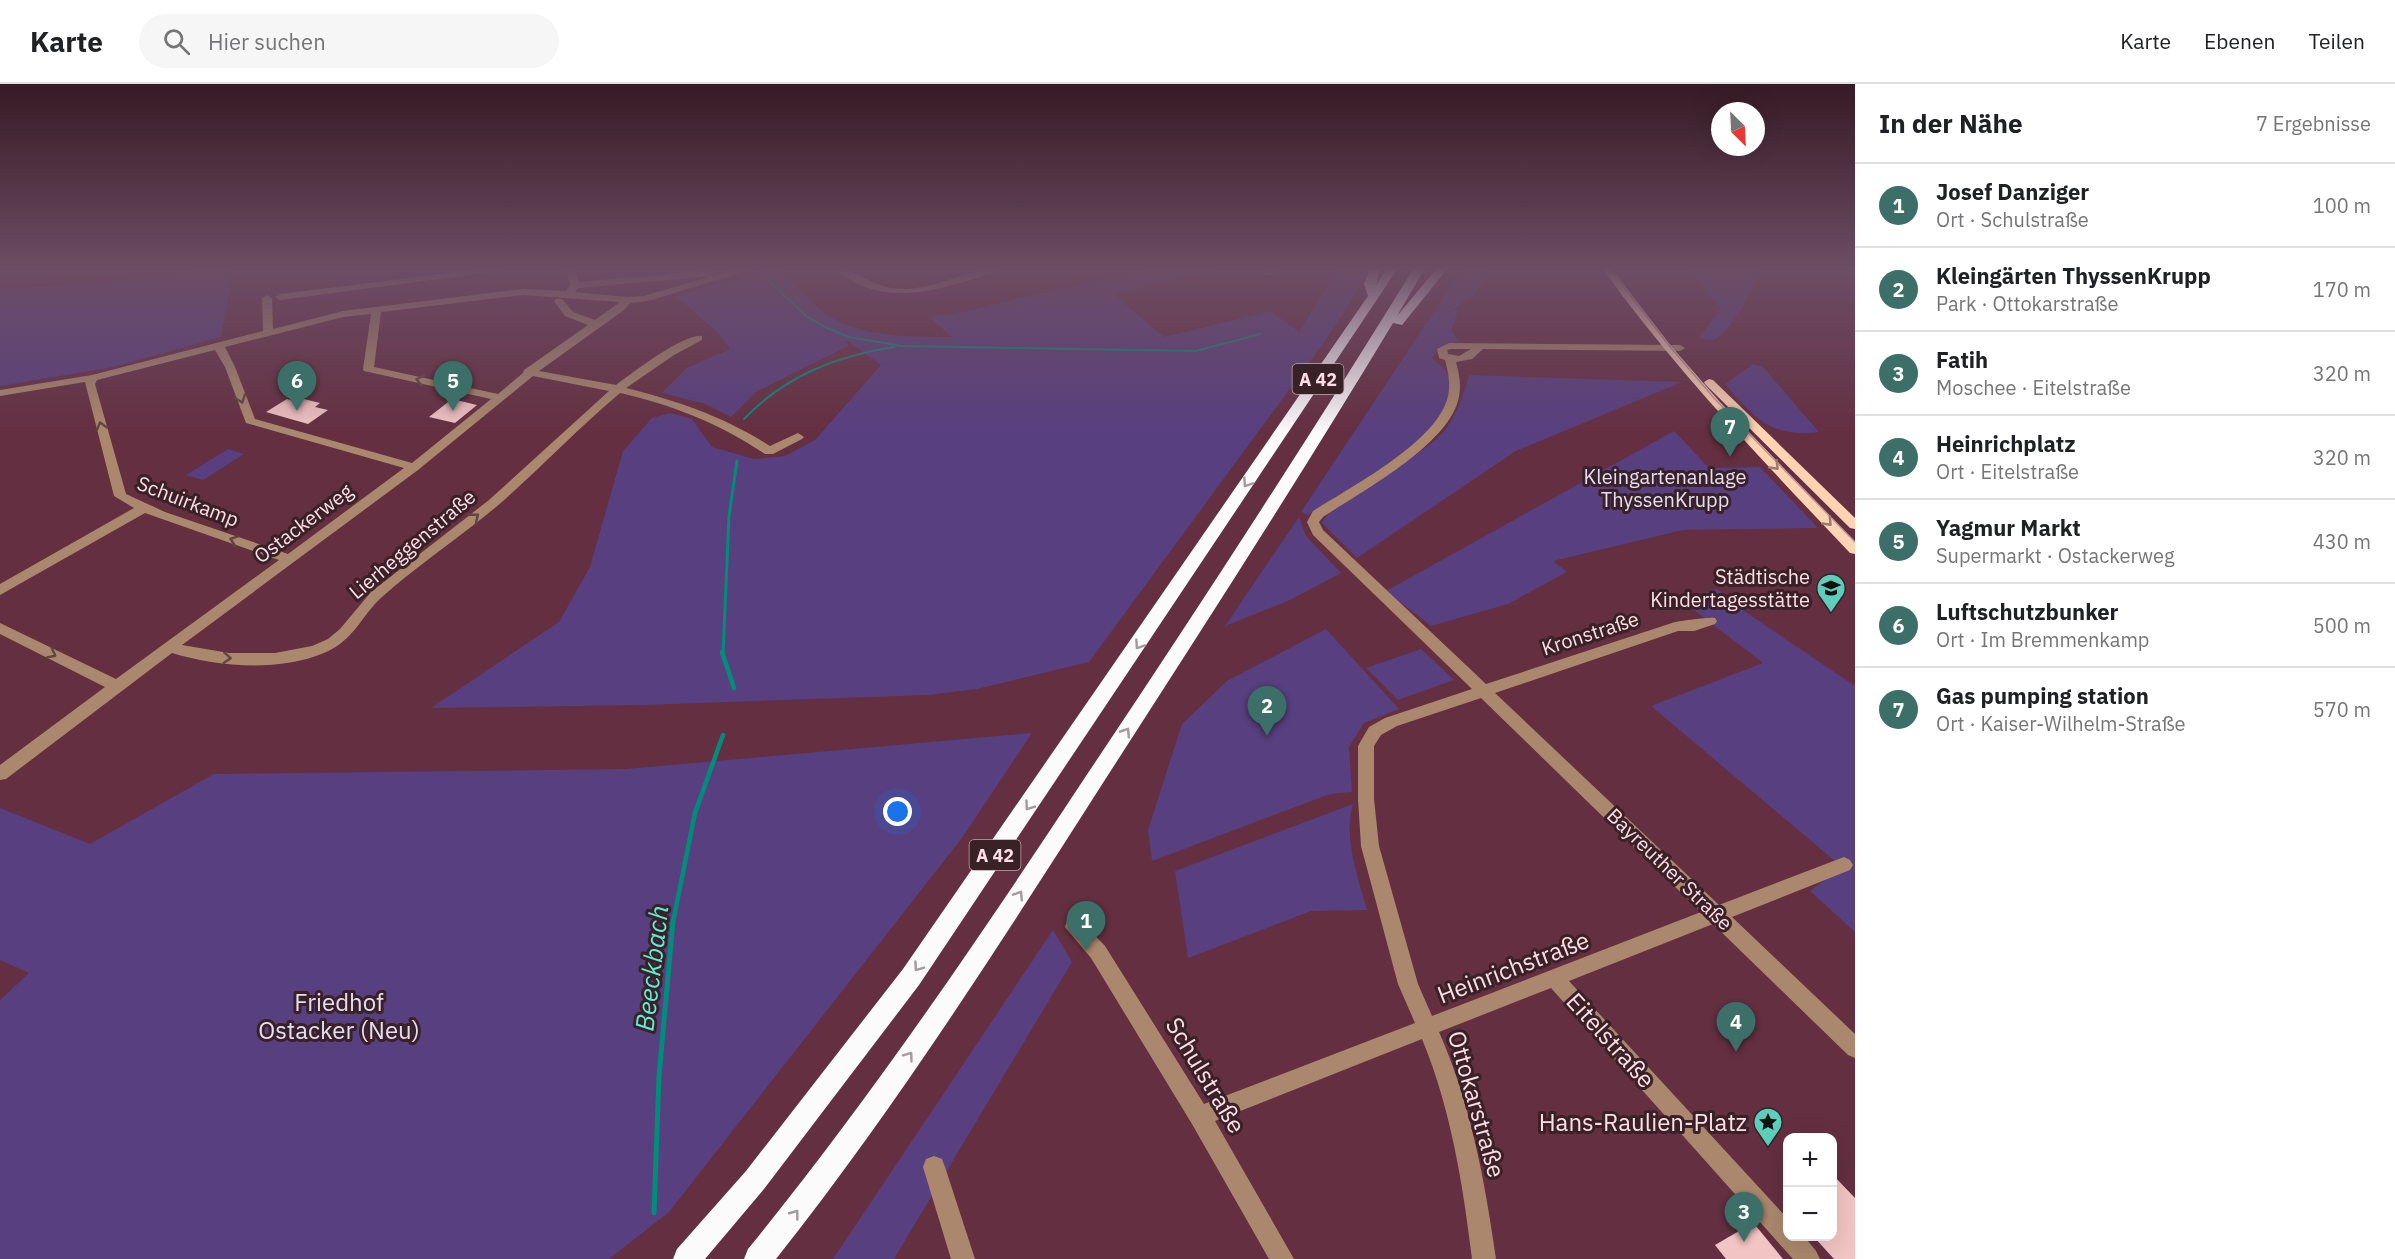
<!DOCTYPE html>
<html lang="de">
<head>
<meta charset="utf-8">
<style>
	:root { --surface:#fff; --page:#f6f6f6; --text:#202124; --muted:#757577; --line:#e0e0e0; --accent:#3b6f68 }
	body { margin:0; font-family:"IBM Plex Sans",sans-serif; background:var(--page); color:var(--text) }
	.controls { position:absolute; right:18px; bottom:18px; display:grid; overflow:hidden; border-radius:12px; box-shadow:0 6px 24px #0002 }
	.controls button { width:54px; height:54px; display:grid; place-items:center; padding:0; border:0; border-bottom:2px solid var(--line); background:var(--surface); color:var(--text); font:30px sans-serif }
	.compass { position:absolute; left:1711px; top:18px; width:54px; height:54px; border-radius:50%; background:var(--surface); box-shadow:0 6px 24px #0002; rotate:156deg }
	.you { position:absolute; left:898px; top:728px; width:21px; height:21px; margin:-15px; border:4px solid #fff; border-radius:50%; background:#1a73e8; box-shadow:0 0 0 9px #1a73e833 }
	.badge { display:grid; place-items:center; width:39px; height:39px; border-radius:50%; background:var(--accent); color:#fff; font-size:20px; font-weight:700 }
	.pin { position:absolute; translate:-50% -50px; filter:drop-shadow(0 2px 3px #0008) }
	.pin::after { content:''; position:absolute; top:32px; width:21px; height:18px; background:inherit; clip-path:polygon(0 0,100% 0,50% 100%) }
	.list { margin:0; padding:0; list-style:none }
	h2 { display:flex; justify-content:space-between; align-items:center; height:78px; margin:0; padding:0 24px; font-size:26px }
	h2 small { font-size:20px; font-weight:400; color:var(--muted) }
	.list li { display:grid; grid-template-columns:39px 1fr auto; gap:18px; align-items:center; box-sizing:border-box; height:84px; padding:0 24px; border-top:2px solid var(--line) }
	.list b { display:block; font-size:22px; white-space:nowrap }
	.list p { margin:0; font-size:20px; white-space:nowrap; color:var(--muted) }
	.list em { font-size:20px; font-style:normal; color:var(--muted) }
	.icon { flex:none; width:33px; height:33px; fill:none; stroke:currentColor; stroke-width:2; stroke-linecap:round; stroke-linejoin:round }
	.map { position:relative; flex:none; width:1855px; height:1175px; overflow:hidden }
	header { display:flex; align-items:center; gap:36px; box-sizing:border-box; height:84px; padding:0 30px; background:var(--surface); border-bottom:2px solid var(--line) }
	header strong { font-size:28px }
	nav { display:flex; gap:33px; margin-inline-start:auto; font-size:21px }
	.search { width:420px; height:54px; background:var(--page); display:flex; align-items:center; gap:15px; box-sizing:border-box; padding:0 21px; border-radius:33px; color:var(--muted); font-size:22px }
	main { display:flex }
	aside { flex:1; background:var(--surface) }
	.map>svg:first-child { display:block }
</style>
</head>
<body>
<header>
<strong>Karte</strong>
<div class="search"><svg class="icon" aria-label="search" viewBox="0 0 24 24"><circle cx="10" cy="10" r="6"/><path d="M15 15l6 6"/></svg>Hier suchen</div>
<nav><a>Karte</a><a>Ebenen</a><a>Teilen</a></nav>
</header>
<main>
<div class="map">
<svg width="1855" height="1175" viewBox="0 0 1855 1175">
	<rect width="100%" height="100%" fill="#642f41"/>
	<!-- green -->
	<g fill="#583f7f">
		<path d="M214 184H233L221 253 113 283 0 302V205L96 199Z"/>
		<path d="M773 184H779C793 198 806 215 822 227 856 254 911 253 952 253L929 233 967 227 1152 184H1230L1113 210 1164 253 1271 227 1299 248 1338 184H1369L1347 224 1322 261 1089 578 977 605 928 611 645 621 431 624 559 538 590 483 623 367 652 334 670 329 692 335 712 363 754 375 785 372 815 356 881 281 846 256 848 262 756 308 731 333 706 320 662 309 687 284 730 265 719 250 676 212Z"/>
		<path d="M1463 184H1486L1490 191 1470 215 1463 216 1456 225 1444 222 1458 227 1451 247 1459 257 1438 265 1432 274C1437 279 1446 285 1448 291 1468 343 1344 409 1308 431L1301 428Z"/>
		<path d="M1686 184H1765C1755 201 1732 245 1717 254 1711 257 1705 256 1699 254L1721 224Z"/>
		<path d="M1753 280 1763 283 1819 348C1769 354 1756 334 1725 300Z"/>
		<path d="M1469 291 1682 298 1516 367 1357 474 1322 439C1329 417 1422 375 1445 346 1457 329 1464 311 1469 291Z"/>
		<path d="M1674 347 1709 384 1760 383 1818 444 1683 446 1553 477 1567 488 1508 520 1431 542 1386 507Z"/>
		<path d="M228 365 244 370 203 396 186 391Z"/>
		<path d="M1299 433 1306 452 1341 489 1290 516 1225 542Z"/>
		<path d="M1717 505 1747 529 1855 602V848L1810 807 1842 783 1651 622 1763 579 1681 516Z"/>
		<path d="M1326 545 1399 625 1364 639 1349 663 1352 708 1330 710 1152 777 1148 746 1182 640 1227 597Z"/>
		<path d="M1421 565 1454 596 1398 616 1366 584Z"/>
		<path d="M1032 649 962 754 669 1128 609 1175H0V916L29 889 0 876V724L90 760 214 690 626 685Z"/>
		<path d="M1353 720C1343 754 1358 793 1367 826L1311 827 1188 874 1175 787Z"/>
		<path d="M1053 846 1072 878 894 1175H833Z"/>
	</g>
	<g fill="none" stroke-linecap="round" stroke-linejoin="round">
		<!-- stream-far3 -->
		<g stroke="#028c7b" stroke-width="2">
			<path d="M767 195 806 232 827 244 849 253 902 262 1196 267 1260 250"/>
			<path d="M744 335C785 292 836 272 894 263"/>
		</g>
		<!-- stream-far2 -->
		<path stroke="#028c7b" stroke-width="3" d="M723 570 729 432 737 377"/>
		<!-- stream-far1 -->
		<g stroke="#028c7b" stroke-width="4.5">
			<path d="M722 568 734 604"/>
			<path d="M673 838 695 729 723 651"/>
		</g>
		<!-- stream -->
		<path stroke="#028c7b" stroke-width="5" d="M654 1129 659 992 673 837"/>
	</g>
	<!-- building -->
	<g fill="#f2c4c3">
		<path d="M287 315 297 318 304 315 320 319 315 323 328 326 308 340 266 328Z"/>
		<path d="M452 315 477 321 455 339 429 333Z"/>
		<path d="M1833 1091 1855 1114V1175H1834L1813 1152H1833Z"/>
		<path d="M1751 1140 1756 1142 1783 1175H1726L1715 1161Z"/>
	</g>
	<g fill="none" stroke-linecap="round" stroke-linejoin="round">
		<!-- minor -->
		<g fill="#ab886d" fill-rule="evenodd">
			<path d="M490 184H521L280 216 275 213 280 210Z"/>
			<path d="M566 184H576L579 198 711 186 716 189 711 192 578 204 575 208 627 213 644 212 740 184H756L648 217 630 219 624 226 539 287 616 301C631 290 684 249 702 252V256L674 271 626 304C678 317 725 333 770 362L798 349 804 353 802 355 773 370H765C720 340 673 321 620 309 577 345 539 386 496 423 459 454 418 481 382 513 360 533 355 556 324 569 278 588 218 583 172 569L6 695 0 696V681L105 603 0 550V539L116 595 279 476 145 429 0 511V500L134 424 114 412 85 298 0 312V306L92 291 263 247 262 214 267 211 272 214 273 245 343 227 523 205 566 207 570 201ZM523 211 620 218 595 236 573 228 562 215H556L554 217 565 232 588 241 524 286 523 289 498 310 374 283 381 228ZM371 230 363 285 364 287 491 315 412 379 255 335 235 283 225 263 343 233ZM215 266 225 283 246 339 404 384 288 470 165 428 126 410 95 300 97 296ZM533 292 609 307 489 416 371 508 340 545 328 555 312 562 275 569H229L182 561 418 386Z"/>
			<path d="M835 184C856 184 872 204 900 205 936 206 968 184 1004 184 995 190 981 192 970 196 923 211 874 220 835 184Z"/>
			<path d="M1269 184H1280L1271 191H1265L1263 189Z"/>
			<path d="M1449 259 1680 261 1685 264 1680 267 1483 265 1472 275 1456 278C1460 293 1462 305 1457 320 1442 364 1361 408 1323 433L1319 438 1323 446 1486 600 1672 539C1677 537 1712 533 1715 534L1717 537 1715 540 1694 547H1678L1495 609 1719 821 1844 773 1850 776 1853 781 1850 786 1732 833 1855 950V974L1848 971 1713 840 1569 897 1788 1135V1152H1804L1816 1167 1820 1175H1793L1551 904 1439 948C1471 1020 1485 1098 1496 1175H1472C1463 1101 1451 1025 1422 955L1215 1037 1294 1175H1269L1192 1040 1091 874 1065 843 1067 837 1074 835 1081 837 1105 862 1204 1020 1415 939 1398 900 1361 762 1358 715V662L1369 643 1385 634 1472 605 1313 451 1307 438 1313 427C1351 403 1427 363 1445 321 1452 306 1449 291 1445 276L1439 274 1437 265ZM1451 265H1471L1459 272 1448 270 1447 266ZM1481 614 1701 828 1432 932 1418 900 1379 762 1374 715V662L1381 651 1397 642Z"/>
			<path d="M934 1072 942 1075 945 1083 975 1175H951L923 1083 926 1075Z"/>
		</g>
		<!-- major -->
		<g fill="#fed3b1" fill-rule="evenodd">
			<path d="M1602 184H1611L1671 262 1719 317 1855 458V470L1850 469C1763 377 1676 287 1602 184Z"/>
			<path d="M1709 295 1713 296 1855 434V445L1850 444 1705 300 1704 298Z"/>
		</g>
		<!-- highway -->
		<g fill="#fbfbfb" fill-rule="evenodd">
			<path d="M1370 184H1381L1376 201 1387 184H1398L919 901 764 1105 705 1175H673L677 1165 746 1087 903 885 1368 212 1364 200Z"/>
			<path d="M1414 184H1425L1397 232 1437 184H1448L1402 241 1393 239C1299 395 1200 548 1101 702 998 863 895 1025 776 1175H744L748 1165C870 1015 978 856 1084 695 1197 526 1307 357 1414 184Z"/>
		</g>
		<!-- tram -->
		<path stroke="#bb919e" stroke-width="1.5" d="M1609 184 1671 264 1714 314 1855 458"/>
	</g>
	<!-- one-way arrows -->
	<defs><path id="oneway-chevron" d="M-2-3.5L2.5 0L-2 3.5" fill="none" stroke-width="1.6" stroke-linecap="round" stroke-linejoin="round" transform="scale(1.5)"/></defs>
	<g stroke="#614540">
		<use href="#oneway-chevron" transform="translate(420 296) rotate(-168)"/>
		<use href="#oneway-chevron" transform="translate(241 315) rotate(70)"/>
		<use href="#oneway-chevron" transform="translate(101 342) rotate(-105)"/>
		<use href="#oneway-chevron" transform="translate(475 433) rotate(-39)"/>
		<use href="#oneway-chevron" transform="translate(234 456) rotate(-161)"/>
		<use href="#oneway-chevron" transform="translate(52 570) rotate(27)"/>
		<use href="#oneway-chevron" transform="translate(227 574) rotate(3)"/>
	</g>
	<g stroke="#9c7a6c">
		<use href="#oneway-chevron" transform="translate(1775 382) rotate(46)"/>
		<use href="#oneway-chevron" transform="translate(1828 438) rotate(46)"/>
	</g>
	<g stroke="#a4999c">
		<use href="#oneway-chevron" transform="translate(1247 399) rotate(124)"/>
		<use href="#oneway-chevron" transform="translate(1139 561) rotate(124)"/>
		<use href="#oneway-chevron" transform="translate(1126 648) rotate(-57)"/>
		<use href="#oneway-chevron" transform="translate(1029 722) rotate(125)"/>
		<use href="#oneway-chevron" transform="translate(1019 811) rotate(-57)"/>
		<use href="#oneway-chevron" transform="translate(918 883) rotate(125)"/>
		<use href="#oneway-chevron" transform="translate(909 972) rotate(-54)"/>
		<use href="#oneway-chevron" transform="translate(795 1130) rotate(-53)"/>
	</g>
	<!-- sky -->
	<linearGradient id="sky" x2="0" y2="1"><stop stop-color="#371a24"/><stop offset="0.53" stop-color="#6c4d65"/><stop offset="1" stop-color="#6c4d65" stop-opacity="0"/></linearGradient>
	<rect width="1855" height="349" fill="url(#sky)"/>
	<!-- icons -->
	<defs>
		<g id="school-pin" transform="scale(1.5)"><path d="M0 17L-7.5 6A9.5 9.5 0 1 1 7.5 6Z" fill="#5cceba" stroke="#392128"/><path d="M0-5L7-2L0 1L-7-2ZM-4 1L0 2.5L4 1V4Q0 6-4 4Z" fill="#111"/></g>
		<g id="sight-pin" transform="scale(1.5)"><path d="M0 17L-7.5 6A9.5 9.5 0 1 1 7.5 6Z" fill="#5cceba" stroke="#392128"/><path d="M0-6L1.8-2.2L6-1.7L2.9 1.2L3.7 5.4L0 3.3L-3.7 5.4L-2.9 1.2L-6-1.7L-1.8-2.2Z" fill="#111"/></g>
	</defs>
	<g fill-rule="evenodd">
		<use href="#school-pin" x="1831" y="504"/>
		<use href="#sight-pin" x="1768" y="1038"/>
	</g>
	<g text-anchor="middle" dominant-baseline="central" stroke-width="6" stroke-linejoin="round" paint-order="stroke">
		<!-- shield labels -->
		<g fill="#392128" stroke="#c3a5ad" stroke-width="1.5">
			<rect x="1292.5" y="280" width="51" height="30" rx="4.5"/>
			<rect x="969.5" y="756" width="51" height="30" rx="4.5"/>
		</g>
		<g font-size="18" font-weight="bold" fill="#fedde6">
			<text x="1318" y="295">A 42</text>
			<text x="995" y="771">A 42</text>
		</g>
		<!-- park labels -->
		<g font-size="20" fill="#e4ddf4" stroke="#392128">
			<text x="1665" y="392">Kleingartenanlage<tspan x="1665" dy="23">ThyssenKrupp</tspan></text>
		</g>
		<!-- street labels -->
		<g font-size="20" fill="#fedde6" stroke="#392128">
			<text transform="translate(188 417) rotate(21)">Schuirkamp</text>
			<text transform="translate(303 439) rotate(-37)">Ostackerweg</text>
			<text transform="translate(412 460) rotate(-40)">Lierheggenstraße</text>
			<text transform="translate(1590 549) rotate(-18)">Kronstraße</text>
			<text transform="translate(1670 785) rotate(44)">Bayreuther Straße</text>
		</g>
		<!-- poi labels -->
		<g font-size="20" fill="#fedde6" stroke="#392128" text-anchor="end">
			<text x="1810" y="492">Städtische<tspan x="1810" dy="23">Kindertagesstätte</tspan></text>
		</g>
		<!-- near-street labels -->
		<g font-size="24" fill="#fedde6" stroke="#392128">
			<text transform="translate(1513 883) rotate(-21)">Heinrichstraße</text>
			<text transform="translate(1611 956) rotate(48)">Eitelstraße</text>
			<text transform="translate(1206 991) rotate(59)">Schulstraße</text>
			<text transform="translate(1477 1020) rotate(74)">Ottokarstraße</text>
		</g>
		<!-- near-park labels -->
		<g font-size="24" fill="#e4ddf4" stroke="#392128">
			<text x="339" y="918">Friedhof<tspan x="339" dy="28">Ostacker (Neu)</tspan></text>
		</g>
		<!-- near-poi labels -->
		<g font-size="24" fill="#fedde6" stroke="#392128" text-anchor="end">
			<text x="1747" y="1038">Hans-Raulien-Platz</text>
		</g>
		<!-- near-water labels -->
		<g font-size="26" font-style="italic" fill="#5eecd4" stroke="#392128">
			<text transform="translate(651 884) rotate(-83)">Beeckbach</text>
		</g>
	</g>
</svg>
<div class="controls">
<button>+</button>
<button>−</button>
</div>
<svg class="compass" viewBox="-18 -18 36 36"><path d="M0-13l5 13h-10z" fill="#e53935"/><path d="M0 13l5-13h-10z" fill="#757577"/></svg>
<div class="you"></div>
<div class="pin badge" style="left:1086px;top:867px">1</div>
<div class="pin badge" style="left:1267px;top:652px">2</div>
<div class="pin badge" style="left:1744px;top:1158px">3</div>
<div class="pin badge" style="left:1736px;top:968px">4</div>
<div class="pin badge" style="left:453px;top:327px">5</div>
<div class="pin badge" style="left:297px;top:327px">6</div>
<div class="pin badge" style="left:1730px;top:373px">7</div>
</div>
<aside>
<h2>In der Nähe<small>7 Ergebnisse</small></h2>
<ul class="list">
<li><span class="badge">1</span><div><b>Josef Danziger</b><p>Ort · Schulstraße</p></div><em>100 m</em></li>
<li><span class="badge">2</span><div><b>Kleingärten ThyssenKrupp</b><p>Park · Ottokarstraße</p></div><em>170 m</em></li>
<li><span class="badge">3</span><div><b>Fatih</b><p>Moschee · Eitelstraße</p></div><em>320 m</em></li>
<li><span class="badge">4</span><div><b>Heinrichplatz</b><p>Ort · Eitelstraße</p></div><em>320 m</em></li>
<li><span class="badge">5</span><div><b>Yagmur Markt</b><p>Supermarkt · Ostackerweg</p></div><em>430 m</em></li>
<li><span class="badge">6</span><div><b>Luftschutzbunker</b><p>Ort · Im Bremmenkamp</p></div><em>500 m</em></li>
<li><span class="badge">7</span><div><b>Gas pumping station</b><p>Ort · Kaiser-Wilhelm-Straße</p></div><em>570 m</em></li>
</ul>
</aside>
</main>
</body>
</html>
